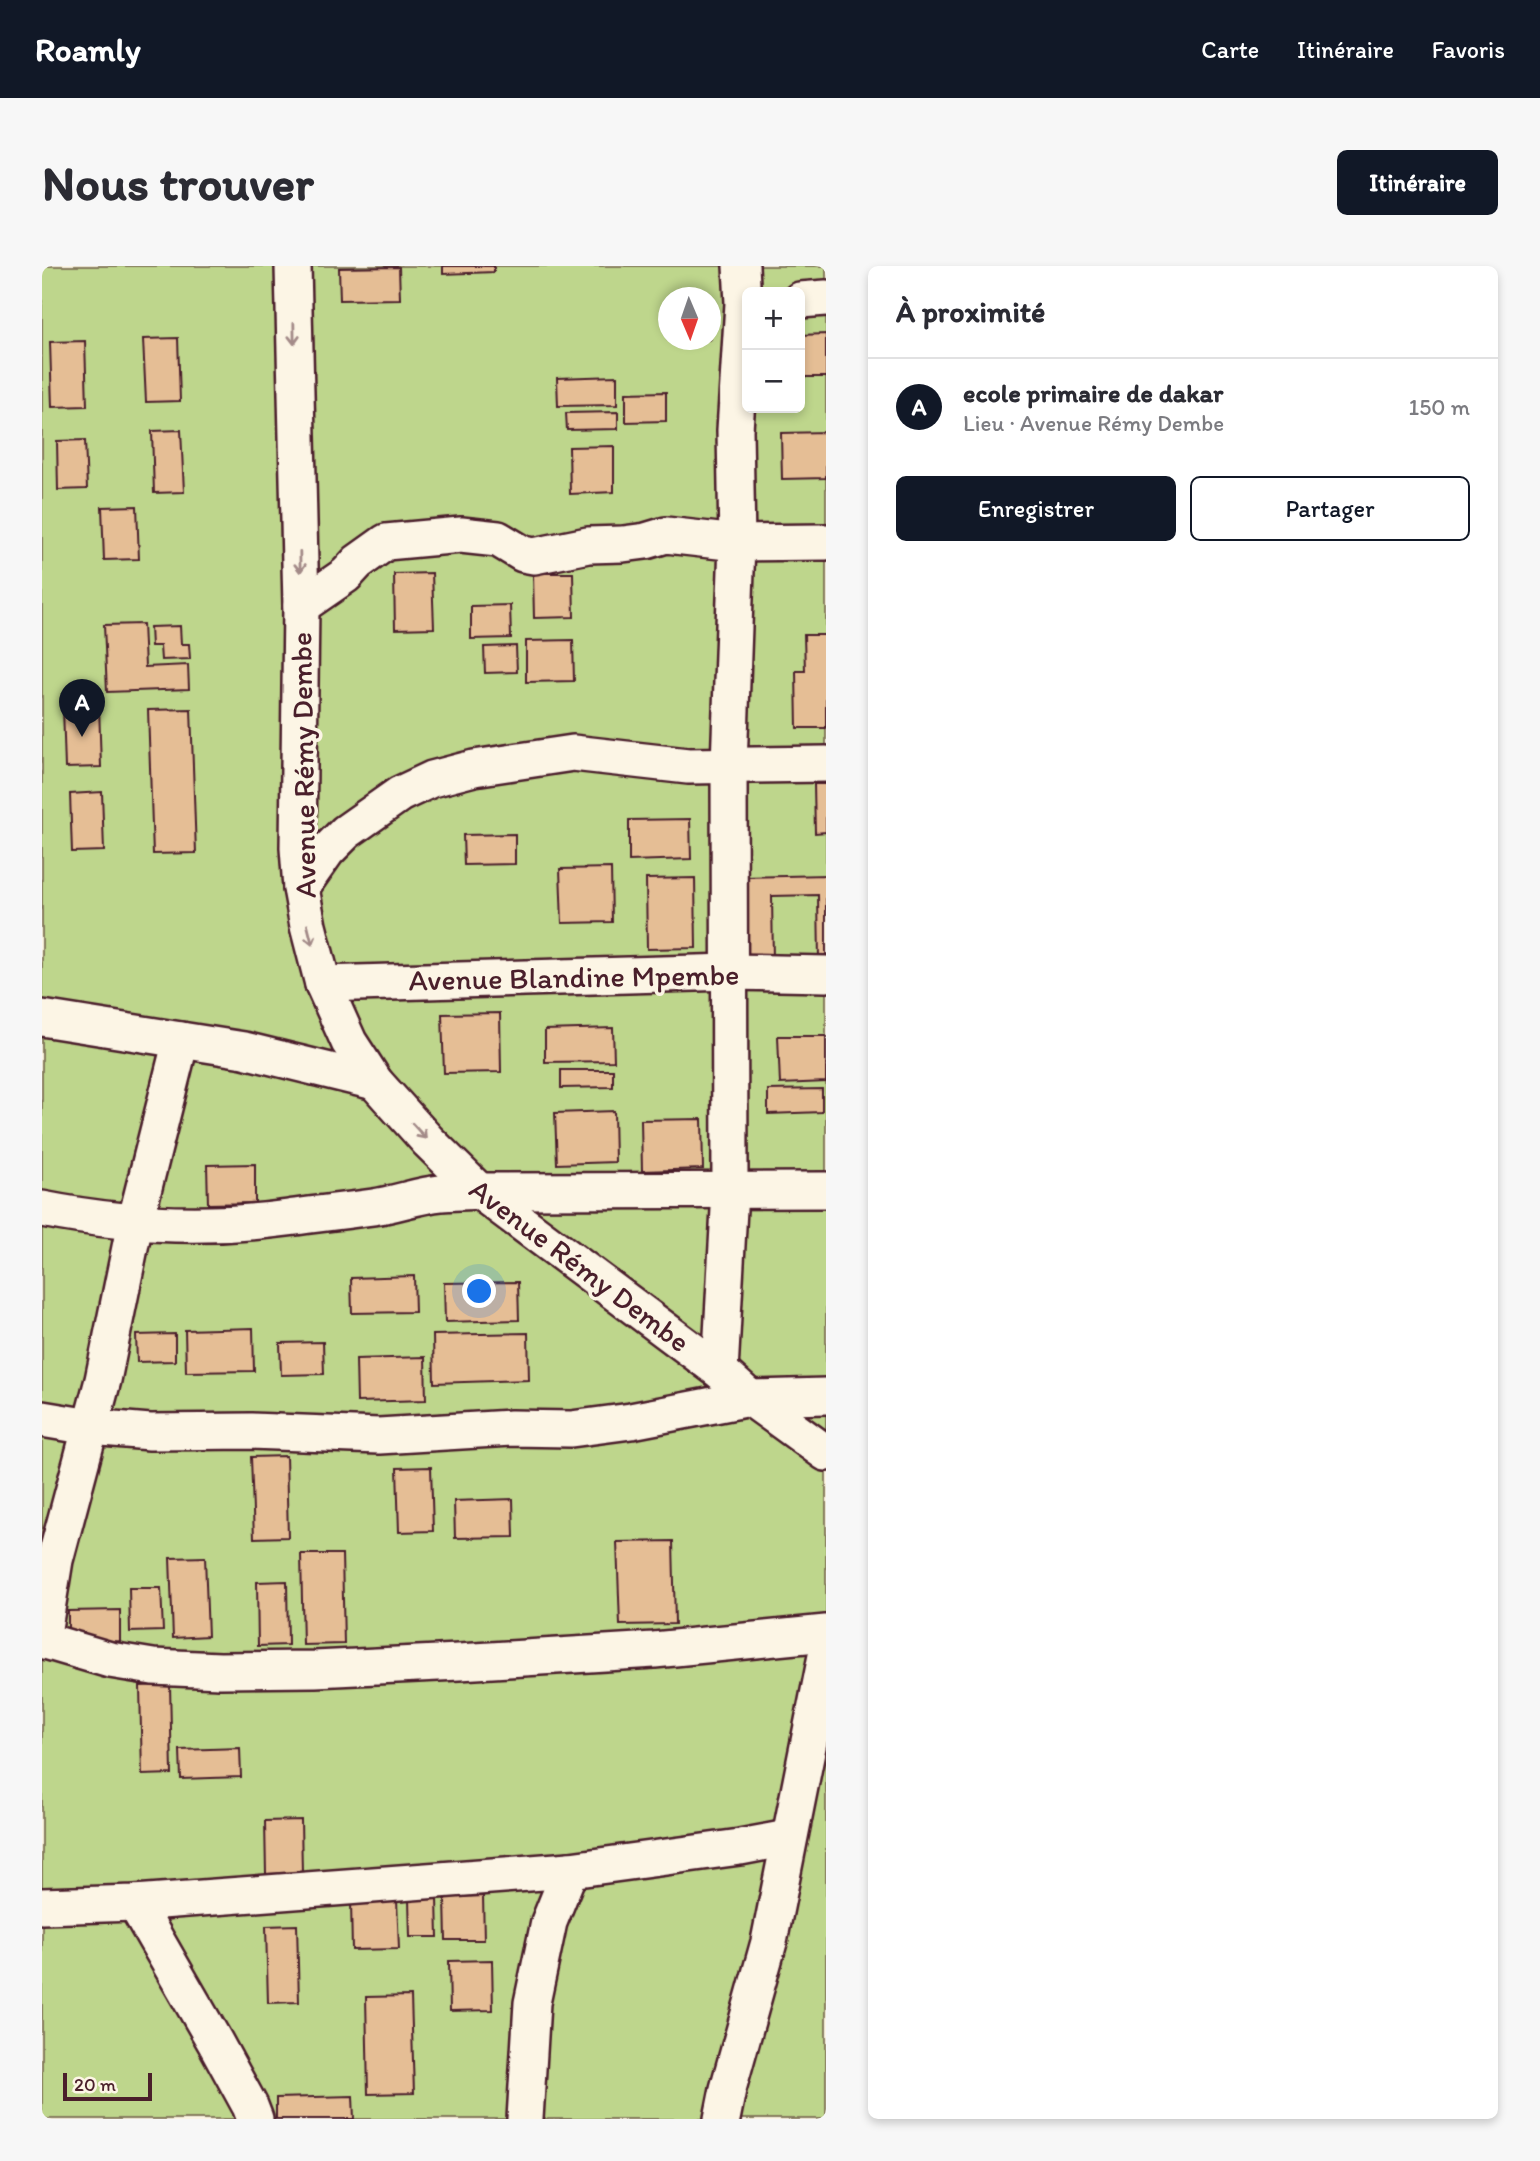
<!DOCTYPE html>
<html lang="fr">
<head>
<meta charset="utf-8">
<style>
	:root { --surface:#fff; --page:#f7f7f7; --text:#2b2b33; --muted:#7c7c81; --line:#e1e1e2; --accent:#111827 }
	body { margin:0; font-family:Itim,sans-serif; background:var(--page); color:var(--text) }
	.controls { position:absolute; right:21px; top:21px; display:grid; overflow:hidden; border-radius:10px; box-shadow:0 4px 10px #0003 }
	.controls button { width:63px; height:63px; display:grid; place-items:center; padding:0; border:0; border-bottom:2px solid var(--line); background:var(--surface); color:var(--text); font:35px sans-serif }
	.compass { position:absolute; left:616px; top:21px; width:63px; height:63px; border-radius:50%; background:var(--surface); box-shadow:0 4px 10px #0003; rotate:178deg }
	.scale { position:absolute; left:21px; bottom:18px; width:89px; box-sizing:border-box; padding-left:7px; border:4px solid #4a1f2b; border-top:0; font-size:19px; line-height:24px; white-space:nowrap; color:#4a1f2b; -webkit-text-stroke:5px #fcf5e5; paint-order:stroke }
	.you { position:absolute; left:438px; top:1026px; width:24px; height:24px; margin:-18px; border:5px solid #fff; border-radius:50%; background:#1a73e8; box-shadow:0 0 0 10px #1a73e833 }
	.badge { display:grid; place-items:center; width:46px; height:46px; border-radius:50%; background:var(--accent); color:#fff; font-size:23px; font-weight:700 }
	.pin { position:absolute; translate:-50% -58px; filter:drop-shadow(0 2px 4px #0008) }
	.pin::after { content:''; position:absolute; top:37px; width:24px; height:21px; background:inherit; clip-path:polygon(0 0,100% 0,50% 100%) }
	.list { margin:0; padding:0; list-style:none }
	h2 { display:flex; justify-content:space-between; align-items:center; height:91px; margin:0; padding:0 28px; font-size:30px }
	h2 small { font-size:23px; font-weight:400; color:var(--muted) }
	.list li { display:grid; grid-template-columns:46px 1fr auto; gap:21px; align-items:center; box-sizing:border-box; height:98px; padding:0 28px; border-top:2px solid var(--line) }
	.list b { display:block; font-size:26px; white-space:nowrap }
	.list p { margin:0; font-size:23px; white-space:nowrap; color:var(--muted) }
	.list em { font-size:23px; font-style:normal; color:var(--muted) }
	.actions { display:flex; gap:14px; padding:21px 28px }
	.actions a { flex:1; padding:16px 0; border:2px solid var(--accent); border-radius:10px; text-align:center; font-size:24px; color:var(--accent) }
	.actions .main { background:var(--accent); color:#fff }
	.map { position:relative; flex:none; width:784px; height:1853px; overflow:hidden; border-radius:10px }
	header { display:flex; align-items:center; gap:42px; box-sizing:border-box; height:98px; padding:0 35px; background:var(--accent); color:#fff }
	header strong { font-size:33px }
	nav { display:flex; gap:38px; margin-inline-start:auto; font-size:24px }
	.intro { display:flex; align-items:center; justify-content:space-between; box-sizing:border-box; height:168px; padding:0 42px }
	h1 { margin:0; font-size:49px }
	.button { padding:18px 32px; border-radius:10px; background:var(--accent); color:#fff; font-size:24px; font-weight:700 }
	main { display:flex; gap:42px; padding:0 42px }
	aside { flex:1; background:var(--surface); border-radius:10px; box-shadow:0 4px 10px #0003 }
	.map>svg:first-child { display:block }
</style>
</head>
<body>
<header>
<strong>Roamly</strong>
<nav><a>Carte</a><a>Itinéraire</a><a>Favoris</a></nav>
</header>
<div class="intro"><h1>Nous trouver</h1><a class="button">Itinéraire</a></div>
<main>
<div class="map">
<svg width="784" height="1853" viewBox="0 0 784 1853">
	<rect width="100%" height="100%" fill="#fcf5e5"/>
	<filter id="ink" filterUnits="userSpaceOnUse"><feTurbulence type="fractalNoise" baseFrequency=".0143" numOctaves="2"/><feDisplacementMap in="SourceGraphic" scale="14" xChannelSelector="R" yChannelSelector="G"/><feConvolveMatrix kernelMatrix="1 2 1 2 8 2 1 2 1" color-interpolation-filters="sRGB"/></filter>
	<g filter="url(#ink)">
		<!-- green -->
		<path fill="#bed68c" stroke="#847a5c" stroke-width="2" fill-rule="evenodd" d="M0 0H784V1853H0ZM705 26H758V142H705ZM626 32H668V74H626Z"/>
		<!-- building -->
		<g fill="#e5be95" stroke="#4a1f2b" stroke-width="2">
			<path d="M401 0H452V6L401 8Z"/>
			<path d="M357 1 358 33 298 34 297 2Z"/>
			<path d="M784 68V111H758V69Z"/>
			<path d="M136 72 138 135 104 136 101 73Z"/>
			<path d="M43 75 45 140 10 141 8 76Z"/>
			<path d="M575 110V139L516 140 515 112Z"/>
			<path d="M624 126V155L584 156V127Z"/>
			<path d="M576 146V163L525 164 524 147Z"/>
			<path d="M139 164 142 226 112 227 110 165Z"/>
			<path d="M784 166V212L740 213 739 167Z"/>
			<path d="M43 174 45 223 16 224 15 175Z"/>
			<path d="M572 180V226L528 228 527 181Z"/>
			<path d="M95 240 97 293 62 294 60 241Z"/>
			<path d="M390 307 392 362 353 363 352 308Z"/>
			<path d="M491 307H531L532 351 492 352Z"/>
			<path d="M468 339 469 372 429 373V340Z"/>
			<path d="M101 358 103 401 146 399 147 423 65 426 62 359Z"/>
			<path d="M138 360 139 378H147L148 393 119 394 118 380H109L108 361Z"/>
			<path d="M762 369H784V462H755L754 405H763Z"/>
			<path d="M531 374 532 415 484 416V375Z"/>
			<path d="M474 380 475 406 443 407 442 381Z"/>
			<path d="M57 440 59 501 23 502 21 441Z"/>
			<path d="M149 443 154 587 111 588 106 444Z"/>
			<path d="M772 518H784V566L773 567Z"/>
			<path d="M60 526 62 585 30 586 28 528Z"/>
			<path d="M648 553 649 593 587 595V554Z"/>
			<path d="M473 568V598L422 599 421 569Z"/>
			<path d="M569 602 570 656 520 657 518 603Z"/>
			<path d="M784 609V694H777L776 629 730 630 731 695H706L704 611Z"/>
			<path d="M653 612 654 682 605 683 604 613Z"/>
			<path d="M458 747 459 806 402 807 400 748Z"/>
			<path d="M571 762 572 795 503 796V764Z"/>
			<path d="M736 770H784V816L738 818Z"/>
			<path d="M519 804H571V821L519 822Z"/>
			<path d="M780 823V846L726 848V824Z"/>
			<path d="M572 845 573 896 515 898 513 847Z"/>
			<path d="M660 853 661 903 600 905 599 854Z"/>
			<path d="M213 898V937L166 938 165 899Z"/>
			<path d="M372 1010 373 1046 310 1047 309 1012Z"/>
			<path d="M476 1016 477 1054 403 1056 402 1017Z"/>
			<path d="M211 1062 212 1105 144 1106 143 1064Z"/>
			<path d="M486 1067 487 1114 392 1117 391 1069Z"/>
			<path d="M133 1068V1095L95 1096 94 1069Z"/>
			<path d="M281 1076 282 1108 239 1109 238 1077Z"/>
			<path d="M383 1091 384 1134 315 1136 314 1093Z"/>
			<path d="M244 1190 246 1271 212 1272 209 1191Z"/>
			<path d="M389 1201 391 1265 357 1266 355 1202Z"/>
			<path d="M471 1233 472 1271 413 1272 412 1235Z"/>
			<path d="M631 1275 633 1358 578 1359 575 1276Z"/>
			<path d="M259 1288H300L302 1378 261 1379Z"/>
			<path d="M163 1291 166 1370 131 1372 128 1292Z"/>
			<path d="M245 1315 246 1379 216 1380 215 1316Z"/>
			<path d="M87 1322H119L121 1365 88 1366Z"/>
			<path d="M78 1344V1375L26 1376V1345Z"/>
			<path d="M128 1419 130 1508 100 1509 98 1420Z"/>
			<path d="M198 1482 199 1511 139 1513 138 1484Z"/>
			<path d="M259 1554 260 1607 224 1608 223 1555Z"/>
			<path d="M441 1630 442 1674H404L403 1631Z"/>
			<path d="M395 1632 396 1671H368L367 1633Z"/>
			<path d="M355 1634 357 1683 310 1684 309 1635Z"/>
			<path d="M255 1659 257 1736 226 1737 224 1660Z"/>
			<path d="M450 1694 451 1744 408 1745 407 1695Z"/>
			<path d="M369 1730 372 1827 326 1828 324 1731Z"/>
			<path d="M311 1830 312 1853H234V1832Z"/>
		</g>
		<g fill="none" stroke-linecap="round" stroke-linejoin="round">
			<!-- minor casing -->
			<g stroke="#4a1f2b" stroke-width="40">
				<g id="minor">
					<path d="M251 0 259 340 256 582 259 622 266 660 281 718 307 776 333 816 386 875 437 925 678 1105 708 1132 784 1187"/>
					<path d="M758 34 784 32"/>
					<path d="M259 340 304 309 316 296 344 276 419 269 456 273 481 288 492 290 546 279 581 278 604 275 624 269 695 277 784 276"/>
					<path d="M259 622 285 585 304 566 358 528 390 513 432 502 531 487 646 500 784 498"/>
					<path d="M281 718 689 706 784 708"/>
					<path d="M0 752 202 784 333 816"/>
					<path d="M139 774 93 957 61 1114 13 1294 0 1374 68 1394 111 1401 178 1404 273 1403 417 1396 612 1384 784 1367"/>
					<path d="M0 943C81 959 164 963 246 952 274 948 302 945 331 941 354 938 376 929 399 927 412 926 424 926 437 925L784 924"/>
					<path d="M678 1105 688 925 687 499 695 277 693 164 701 37 699 0"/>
					<path d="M0 1153 48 1161 108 1166 209 1165 337 1170 469 1162 529 1163 589 1155 708 1132 784 1130"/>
					<path d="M93 1637 173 1776 208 1840 213 1853"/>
					<path d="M0 1640 93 1637 528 1604 698 1581 746 1572"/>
					<path d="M483 1853 490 1737 507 1656 528 1604"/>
					<path d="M680 1853 686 1823 727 1676 784 1390"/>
				</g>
			</g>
			<!-- minor -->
			<use href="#minor" stroke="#fcf5e5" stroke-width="35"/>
		</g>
		<!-- one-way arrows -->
		<defs><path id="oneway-shaft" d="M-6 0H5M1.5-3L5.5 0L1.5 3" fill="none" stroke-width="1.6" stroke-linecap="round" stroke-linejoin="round" transform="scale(1.75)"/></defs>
		<g stroke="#a38a88">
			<use href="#oneway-shaft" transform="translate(252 68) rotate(89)"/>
			<use href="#oneway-shaft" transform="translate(258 296) rotate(89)"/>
			<use href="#oneway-shaft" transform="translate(268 669) rotate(76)"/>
			<use href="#oneway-shaft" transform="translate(377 865) rotate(48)"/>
		</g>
	</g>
	<g text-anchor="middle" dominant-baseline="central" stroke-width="7" stroke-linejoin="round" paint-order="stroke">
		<!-- street labels -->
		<g font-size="30" fill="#4a1f2b" stroke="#fcf5e5">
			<text transform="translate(261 499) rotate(-91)">Avenue Rémy Dembe</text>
			<text transform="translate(532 711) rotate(-1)">Avenue Blandine Mpembe</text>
			<text transform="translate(538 999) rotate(37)">Avenue Rémy Dembe</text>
		</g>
	</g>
</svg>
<div class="controls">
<button>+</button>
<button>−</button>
</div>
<svg class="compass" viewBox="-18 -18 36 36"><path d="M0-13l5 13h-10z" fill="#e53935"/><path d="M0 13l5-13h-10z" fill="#7c7c81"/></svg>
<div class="scale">20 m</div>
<div class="you"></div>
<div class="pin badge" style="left:40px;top:471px">A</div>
</div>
<aside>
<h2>À proximité<small></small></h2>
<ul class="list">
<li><span class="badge">A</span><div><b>ecole primaire de dakar</b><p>Lieu · Avenue Rémy Dembe</p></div><em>150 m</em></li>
</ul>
<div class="actions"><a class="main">Enregistrer</a><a>Partager</a></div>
</aside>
</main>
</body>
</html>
